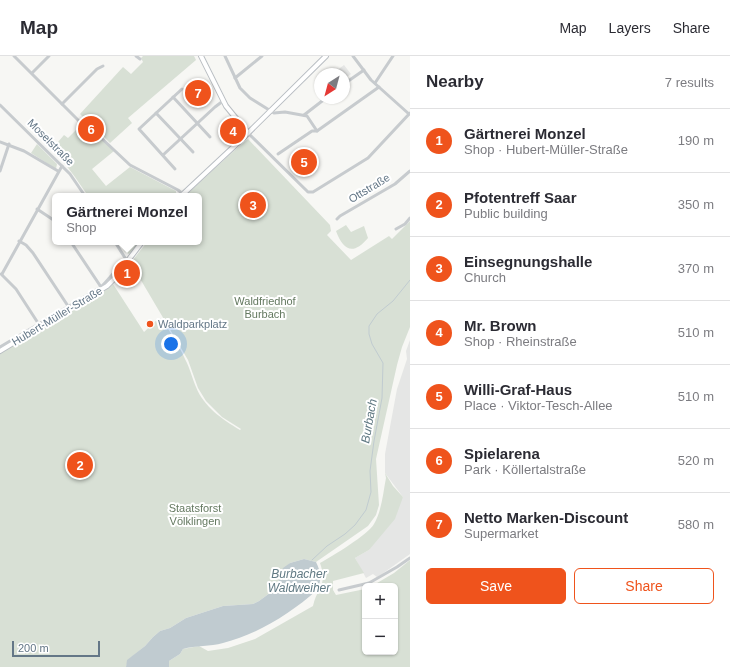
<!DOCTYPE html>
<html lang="en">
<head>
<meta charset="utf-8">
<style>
	:root { --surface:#fff; --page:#f7f7f7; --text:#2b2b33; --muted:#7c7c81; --line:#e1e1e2; --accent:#ef531c }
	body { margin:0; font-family:Helvetica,sans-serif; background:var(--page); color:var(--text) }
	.controls { position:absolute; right:12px; bottom:12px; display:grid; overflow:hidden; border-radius:6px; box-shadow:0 1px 3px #0004 }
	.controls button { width:36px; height:36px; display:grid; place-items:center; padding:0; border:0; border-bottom:1px solid var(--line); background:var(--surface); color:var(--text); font:20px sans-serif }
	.compass { position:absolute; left:314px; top:12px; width:36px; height:36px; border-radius:50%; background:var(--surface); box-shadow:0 1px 3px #0004; rotate:216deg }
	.scale { position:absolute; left:12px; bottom:10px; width:88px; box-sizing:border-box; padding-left:4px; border:2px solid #647787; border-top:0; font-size:11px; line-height:14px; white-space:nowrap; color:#647787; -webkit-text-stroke:3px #fff; paint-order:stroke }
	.you { position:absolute; left:171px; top:288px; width:14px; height:14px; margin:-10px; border:3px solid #fff; border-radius:50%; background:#1a73e8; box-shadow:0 0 0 6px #1a73e833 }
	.badge { display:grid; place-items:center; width:26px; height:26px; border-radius:50%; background:var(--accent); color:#fff; font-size:13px; font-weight:700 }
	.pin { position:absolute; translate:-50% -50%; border:2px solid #fff; box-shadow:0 1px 4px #0006 }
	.popup { position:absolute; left:52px; top:137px; width:150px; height:52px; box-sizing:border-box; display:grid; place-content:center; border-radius:6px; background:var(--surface); filter:drop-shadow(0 1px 3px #0005); font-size:13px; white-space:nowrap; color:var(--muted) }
	.popup b { font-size:15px; color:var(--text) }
	.popup::after { content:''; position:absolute; left:50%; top:100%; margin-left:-8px; border:8px solid transparent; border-top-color:var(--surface) }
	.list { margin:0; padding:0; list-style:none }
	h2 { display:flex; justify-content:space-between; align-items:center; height:52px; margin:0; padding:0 16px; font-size:17px }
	h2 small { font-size:13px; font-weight:400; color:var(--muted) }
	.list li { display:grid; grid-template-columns:26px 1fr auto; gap:12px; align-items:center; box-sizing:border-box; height:64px; padding:0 16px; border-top:1px solid var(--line) }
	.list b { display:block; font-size:15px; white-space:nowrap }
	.list p { margin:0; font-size:13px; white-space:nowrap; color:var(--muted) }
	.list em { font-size:13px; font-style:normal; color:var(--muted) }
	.actions { display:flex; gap:8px; padding:12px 16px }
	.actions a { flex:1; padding:9px 0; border:1px solid var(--accent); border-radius:6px; text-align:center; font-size:14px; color:var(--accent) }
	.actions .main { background:var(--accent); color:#fff }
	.map { position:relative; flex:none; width:410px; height:611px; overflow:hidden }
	header { display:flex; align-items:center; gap:24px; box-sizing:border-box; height:56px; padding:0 20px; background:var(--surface); border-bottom:1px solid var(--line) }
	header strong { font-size:19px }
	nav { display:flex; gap:22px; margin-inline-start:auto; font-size:14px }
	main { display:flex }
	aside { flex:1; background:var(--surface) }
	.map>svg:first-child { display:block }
</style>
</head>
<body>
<header>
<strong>Map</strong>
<nav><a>Map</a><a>Layers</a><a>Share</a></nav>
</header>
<main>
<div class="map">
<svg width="410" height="611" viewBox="0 0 410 611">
	<rect width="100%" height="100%" fill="#f7f7f4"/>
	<!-- built -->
	<g fill="#e5e6e5">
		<path d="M344 9 351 18 344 23V18H332Z"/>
		<path d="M410 284V498L382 518 377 521 373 518 366 522 355 502 369 494 403 441 385 417V398L397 333 407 303 406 295Z"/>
	</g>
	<!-- green -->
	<g fill="#d8e0d5">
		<path d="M143 0H194L196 4 128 62 132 67 110 87 100 77 95 82 98 80 114 95 92 113 106 130 130 111 176 135V139L88 140 75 121 53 92 64 79 68 82 81 69 83 70 78 65 83 61 80 58 123 11 131 18 143 6 141 2Z"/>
		<path d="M248 83 330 169 331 175 327 179 351 204 389 180 392 183 410 165V271L402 291 397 309 376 403 379 449 376 459 368 470 316 506 304 503 290 507 280 518 279 524 274 534 259 545 253 548 223 550 186 562 170 572 160 575 153 581 145 590 128 604 126 611H0V297L102 237 113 228 144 276 159 262 162 263C170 276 179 289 185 303 190 312 192 322 196 331 204 351 222 363 240 374L241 373 222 361 206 345 198 332 188 304 132 209V205L147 186H199V140H185L236 93Z"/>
		<path d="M37 88 57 108 56 113 31 97Z"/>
		<path d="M346 169 351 176 364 170 368 182C353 200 343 194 336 175Z"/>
		<path d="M118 186H140L129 198 125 196Z"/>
		<path d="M385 417 393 430 403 441 395 463 369 494 355 502 364 517 333 525V534L336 539 365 533V596H395V530H372L394 517 410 504V611H169V605L180 598 183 593 199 590 208 595 228 592 255 583 313 550C317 531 328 530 320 507 331 501 369 478 374 468 382 454 383 437 386 422Z"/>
	</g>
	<!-- water -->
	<path fill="#c0cbd0" d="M304 503 316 506C321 516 322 524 317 534 290 558 258 578 223 587 210 591 196 589 183 593L180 598 169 605V611H126L127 604 145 590 153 581 160 575 170 572 186 562 223 550 253 548 259 545 274 534 279 524 280 518 283 512 290 507Z"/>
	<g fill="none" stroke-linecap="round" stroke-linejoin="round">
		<!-- stream -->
		<path stroke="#c0cbd0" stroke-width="1" d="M312 504 327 490 345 478 355 469 366 454 371 436 370 415 374 385 382 342 383 307 372 288 369 278V270L377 258 393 245 410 224"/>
		<!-- secondary casing -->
		<g stroke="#b9bec3" stroke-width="6">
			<g id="secondary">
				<path d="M201 0 226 50 248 77"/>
				<path d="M181 140 242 83 326 0"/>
				<path d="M0 295 107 230 114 223 142 186"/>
			</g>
		</g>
		<!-- street -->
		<g stroke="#c7cbce" stroke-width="3">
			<path d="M14 0 79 65 98 79 130 109 178 134 183 138"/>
			<path d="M136 0 140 3"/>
			<path d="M225 0 240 32 250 42 274 57 285 56 307 60 317 75 379 31"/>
			<path d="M353 0 371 24 409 58"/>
			<path d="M32 17 49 0"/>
			<path d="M235 22 262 0"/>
			<path d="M375 27 393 0"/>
			<path d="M344 28 364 14"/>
			<path d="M173 41 210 81"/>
			<path d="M62 48 97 13 103 10"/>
			<path d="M0 49 70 118 85 140"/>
			<path d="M156 57 193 96"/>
			<path d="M304 59 326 42"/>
			<path d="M248 77 308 136H313L368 102 410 57"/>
			<path d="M0 86 24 95 58 115"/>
			<path d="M278 98 312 75H317"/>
			<path d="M163 99 215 51 223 45"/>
			<path d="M175 113 139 73 182 33"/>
			<path d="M0 115 9 88"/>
			<path d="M37 153 55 165"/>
			<path d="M337 163 340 160 395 128 410 115"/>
			<path d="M396 173 405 168 410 162"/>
			<path d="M19 185 26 189 33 197 68 250"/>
			<path d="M71 186 101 231"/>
			<path d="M1 218 16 233 38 267"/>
			<path d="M2 218 62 110"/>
			<path d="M0 291 101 231C108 225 121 206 127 205L115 186"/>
			<path d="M339 534 369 527 397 511 410 502"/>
		</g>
		<!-- secondary -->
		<use href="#secondary" stroke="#fff" stroke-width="4"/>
	</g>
	<!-- markers -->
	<circle fill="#ef531c" stroke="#fff" stroke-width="1.5" cx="150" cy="268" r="4"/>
	<g text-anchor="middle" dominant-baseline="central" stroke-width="4" stroke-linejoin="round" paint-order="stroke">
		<!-- street labels -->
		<g font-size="11" fill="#647787" stroke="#fff">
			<text transform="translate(51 86) rotate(45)">Moselstraße</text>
			<text transform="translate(369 132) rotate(-31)">Ottstraße</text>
			<text transform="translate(57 260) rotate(-31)">Hubert-Müller-Straße</text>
		</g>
		<!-- park labels -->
		<g font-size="11" fill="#647960" stroke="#fff">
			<text x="265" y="245">Waldfriedhof<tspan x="265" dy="13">Burbach</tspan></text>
			<text x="195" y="452">Staatsforst<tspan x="195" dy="13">Völklingen</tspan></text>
		</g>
		<!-- poi labels -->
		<g font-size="11" fill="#647787" stroke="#fff" text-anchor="start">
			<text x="158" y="268">Waldparkplatz</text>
		</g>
		<!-- water labels -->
		<g font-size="12" font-style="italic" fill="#607983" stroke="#fff">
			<text transform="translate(369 365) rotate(-80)">Burbach</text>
			<text x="299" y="518">Burbacher<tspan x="299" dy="14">Waldweiher</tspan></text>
		</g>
	</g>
</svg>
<div class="controls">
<button>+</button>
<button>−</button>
</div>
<svg class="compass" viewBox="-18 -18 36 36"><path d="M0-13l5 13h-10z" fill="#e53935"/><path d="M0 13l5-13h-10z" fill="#7c7c81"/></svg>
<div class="scale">200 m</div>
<div class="you"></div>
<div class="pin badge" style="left:127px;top:217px">1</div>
<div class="popup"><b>Gärtnerei Monzel</b>Shop</div>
<div class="pin badge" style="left:80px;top:409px">2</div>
<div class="pin badge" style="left:253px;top:149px">3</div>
<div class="pin badge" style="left:233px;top:75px">4</div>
<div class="pin badge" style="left:304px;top:106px">5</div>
<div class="pin badge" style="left:91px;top:73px">6</div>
<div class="pin badge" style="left:198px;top:37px">7</div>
</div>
<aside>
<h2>Nearby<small>7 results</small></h2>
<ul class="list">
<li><span class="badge">1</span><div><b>Gärtnerei Monzel</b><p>Shop · Hubert-Müller-Straße</p></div><em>190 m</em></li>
<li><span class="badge">2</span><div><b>Pfotentreff Saar</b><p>Public building</p></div><em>350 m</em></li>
<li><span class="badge">3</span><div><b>Einsegnungshalle</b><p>Church</p></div><em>370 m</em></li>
<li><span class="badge">4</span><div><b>Mr. Brown</b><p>Shop · Rheinstraße</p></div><em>510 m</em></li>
<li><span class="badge">5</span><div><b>Willi-Graf-Haus</b><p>Place · Viktor-Tesch-Allee</p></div><em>510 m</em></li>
<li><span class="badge">6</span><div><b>Spielarena</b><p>Park · Köllertalstraße</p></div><em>520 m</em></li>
<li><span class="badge">7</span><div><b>Netto Marken-Discount</b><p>Supermarket</p></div><em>580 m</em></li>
</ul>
<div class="actions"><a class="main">Save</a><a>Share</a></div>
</aside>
</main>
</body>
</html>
